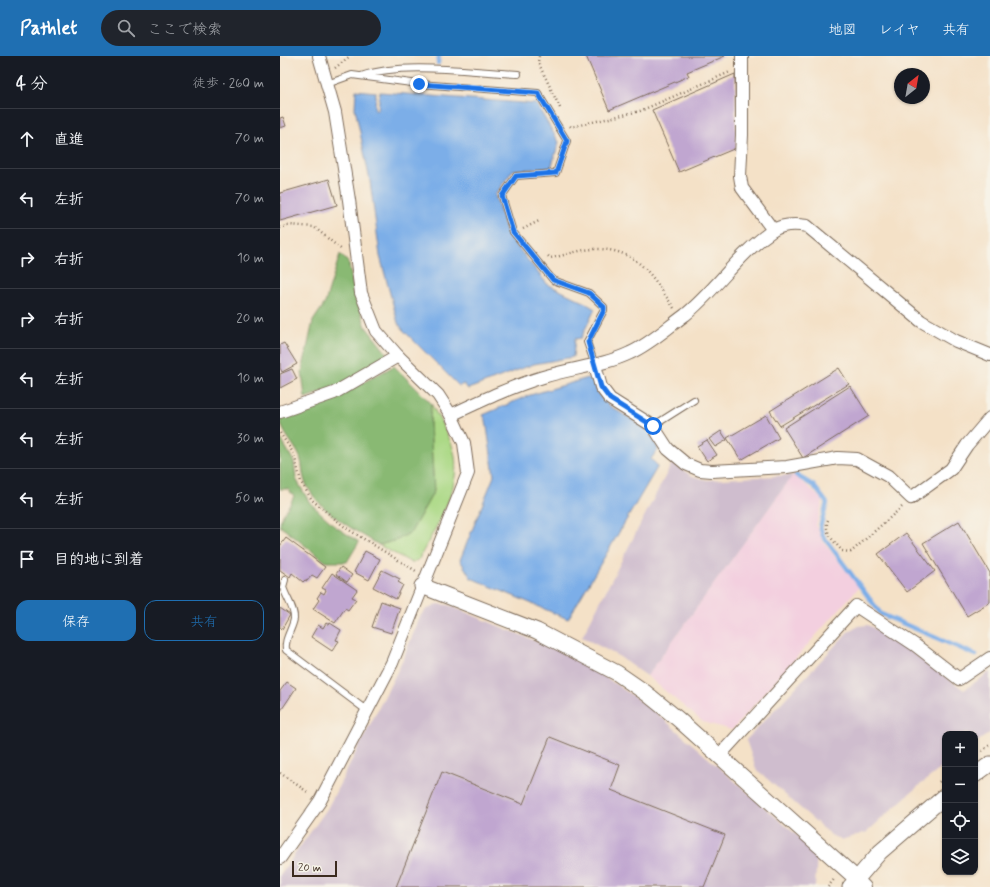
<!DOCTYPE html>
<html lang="ja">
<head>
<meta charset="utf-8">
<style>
	:root { --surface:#171b24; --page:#20242c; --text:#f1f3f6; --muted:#9ea1a6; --line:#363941; --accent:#1f6fb2 }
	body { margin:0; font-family:Mynerve,"Klee One",sans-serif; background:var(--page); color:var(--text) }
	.controls { position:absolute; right:12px; bottom:12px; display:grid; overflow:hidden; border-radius:8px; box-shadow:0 1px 3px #0004 }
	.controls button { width:36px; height:36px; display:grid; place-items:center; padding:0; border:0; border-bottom:1px solid var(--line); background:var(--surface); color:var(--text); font:20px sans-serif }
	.compass { position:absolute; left:614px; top:12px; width:36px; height:36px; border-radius:50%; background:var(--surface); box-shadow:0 1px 3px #0004; rotate:31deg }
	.scale { position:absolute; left:12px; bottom:10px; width:45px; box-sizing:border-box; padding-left:4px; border:2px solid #3b2a1e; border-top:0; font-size:11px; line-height:14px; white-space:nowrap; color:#3b2a1e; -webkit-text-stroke:3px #f7f3e8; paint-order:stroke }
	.stop { position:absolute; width:12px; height:12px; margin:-9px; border:3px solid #1a73e8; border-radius:50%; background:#fff }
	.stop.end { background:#1a73e8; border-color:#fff; box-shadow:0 1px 4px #0008 }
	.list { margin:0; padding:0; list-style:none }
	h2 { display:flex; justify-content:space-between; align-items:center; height:52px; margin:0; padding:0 16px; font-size:17px }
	h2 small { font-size:13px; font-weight:400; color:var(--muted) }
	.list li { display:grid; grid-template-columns:26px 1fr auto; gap:12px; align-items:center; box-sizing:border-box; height:60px; padding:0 16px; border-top:1px solid var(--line) }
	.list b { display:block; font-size:15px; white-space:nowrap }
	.list em { font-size:13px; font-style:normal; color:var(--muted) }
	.actions { display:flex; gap:8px; padding:12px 16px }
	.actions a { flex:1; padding:9px 0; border:1px solid var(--accent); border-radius:12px; text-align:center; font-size:14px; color:var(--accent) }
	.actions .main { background:var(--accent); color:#fff }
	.icon { flex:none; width:22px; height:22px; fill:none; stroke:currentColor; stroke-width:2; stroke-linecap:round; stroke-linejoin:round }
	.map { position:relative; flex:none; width:710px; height:831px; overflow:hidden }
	header { display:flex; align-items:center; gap:24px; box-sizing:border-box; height:56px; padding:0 20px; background:var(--accent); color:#fff }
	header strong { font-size:19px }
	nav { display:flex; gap:22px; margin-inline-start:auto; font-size:14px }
	.search { width:280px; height:36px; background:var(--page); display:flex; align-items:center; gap:10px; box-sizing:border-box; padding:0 14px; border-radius:22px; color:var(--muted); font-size:15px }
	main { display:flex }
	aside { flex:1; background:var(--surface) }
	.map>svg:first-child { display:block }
</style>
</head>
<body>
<header>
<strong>Pathlet</strong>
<div class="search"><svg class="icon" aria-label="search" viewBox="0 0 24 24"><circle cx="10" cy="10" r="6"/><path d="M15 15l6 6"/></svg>ここで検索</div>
<nav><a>地図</a><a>レイヤ</a><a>共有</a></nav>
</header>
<main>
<aside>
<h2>4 分<small>徒歩 · 260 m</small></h2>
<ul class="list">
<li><svg class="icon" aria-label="ahead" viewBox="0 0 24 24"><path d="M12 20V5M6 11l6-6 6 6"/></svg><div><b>直進</b></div><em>70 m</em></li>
<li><svg class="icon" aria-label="left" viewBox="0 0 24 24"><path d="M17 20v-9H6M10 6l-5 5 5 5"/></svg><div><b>左折</b></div><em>70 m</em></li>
<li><svg class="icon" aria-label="right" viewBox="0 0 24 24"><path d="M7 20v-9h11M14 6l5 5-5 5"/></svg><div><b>右折</b></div><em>10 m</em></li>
<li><svg class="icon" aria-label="right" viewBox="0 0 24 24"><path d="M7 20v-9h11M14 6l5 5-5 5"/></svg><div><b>右折</b></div><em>20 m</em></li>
<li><svg class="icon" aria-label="left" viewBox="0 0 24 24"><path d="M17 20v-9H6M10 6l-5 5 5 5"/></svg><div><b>左折</b></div><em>10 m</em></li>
<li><svg class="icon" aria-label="left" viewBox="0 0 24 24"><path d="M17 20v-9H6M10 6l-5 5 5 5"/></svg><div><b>左折</b></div><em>30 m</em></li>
<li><svg class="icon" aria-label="left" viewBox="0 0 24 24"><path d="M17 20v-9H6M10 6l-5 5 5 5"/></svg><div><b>左折</b></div><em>50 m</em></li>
<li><svg class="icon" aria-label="arrive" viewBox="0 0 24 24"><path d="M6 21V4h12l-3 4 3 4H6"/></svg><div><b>目的地に到着</b></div></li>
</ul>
<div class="actions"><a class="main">保存</a><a>共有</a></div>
</aside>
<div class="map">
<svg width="710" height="831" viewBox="0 0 710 831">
	<rect width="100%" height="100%" fill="#f7f3e8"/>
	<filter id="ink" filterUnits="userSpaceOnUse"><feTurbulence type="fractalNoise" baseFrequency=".025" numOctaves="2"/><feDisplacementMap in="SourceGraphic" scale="8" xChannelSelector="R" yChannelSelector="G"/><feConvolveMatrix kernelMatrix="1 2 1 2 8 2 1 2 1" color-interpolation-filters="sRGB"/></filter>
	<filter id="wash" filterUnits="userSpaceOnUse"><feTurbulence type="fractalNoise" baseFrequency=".012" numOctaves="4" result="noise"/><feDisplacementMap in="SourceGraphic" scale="16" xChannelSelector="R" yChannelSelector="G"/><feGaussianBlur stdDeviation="0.9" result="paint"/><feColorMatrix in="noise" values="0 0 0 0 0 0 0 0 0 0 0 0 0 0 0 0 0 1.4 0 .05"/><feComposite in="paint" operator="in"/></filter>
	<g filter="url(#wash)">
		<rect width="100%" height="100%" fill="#f4e1c7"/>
		<!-- built -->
		<path fill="#f3cfdf" d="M513 419 530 432 543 445 536 470 544 487 579 531 452 674 423 666 367 620Z"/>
		<!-- industrial -->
		<g fill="#cfbdce">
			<path d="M392 407 412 420 427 424 513 419 367 620 340 601 302 581Z"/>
			<path d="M157 548 168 549 277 594 322 619 372 653 537 797 535 831H0V819L47 753 120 610 141 559 146 554Z"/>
			<path d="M588 569 618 586 684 634 710 616V677L695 687V678H665V709L630 737 587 776 561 784 551 779 476 713 466 684 568 576 579 570Z"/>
		</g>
		<!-- green -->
		<path fill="#acd986" stroke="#748252" d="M151 347C158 362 168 377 173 392 185 429 155 471 139 503L132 507 99 489 117 484 131 476 154 435 150 369Z"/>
		<!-- forest -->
		<g fill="#89b973" stroke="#627248">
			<path d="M60 198 67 205 69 209 74 235 86 271 105 295 107 300 57 331 25 342 22 316 33 265 45 247Z"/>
			<path d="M114 310 151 347 150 369 154 435 131 476 117 484 99 489C73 473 38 455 25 426 22 418 23 409 20 401 14 387 0 376 0 360L60 339Z"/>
			<path d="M0 381 14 406 16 423 30 447 56 471 79 486 67 506H46L0 470C1 457 9 452 14 440L8 433H0Z"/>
		</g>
		<!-- water -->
		<g fill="#7caee8" stroke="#5c6c83">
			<path d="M76 34 96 36 95 54 98 53 100 36 256 48 279 86 271 112 233 114 215 139 227 178 267 228 302 245 315 253 301 282 295 283 293 301 254 308 188 333 184 328 179 330 123 274 118 267 100 200 90 125 75 52Z"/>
			<path d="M308 322 314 326C320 354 349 357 367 374 372 379 375 387 378 393L371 403 378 410 288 563 191 522 180 504 214 420 206 364 203 359 247 340Z"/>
		</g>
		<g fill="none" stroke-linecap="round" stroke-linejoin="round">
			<!-- stream -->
			<g stroke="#7caee8" stroke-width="4.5">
				<path d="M158 7 159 0"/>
				<path d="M516 419 534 430 547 447 540 471 543 480 601 558 696 599"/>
			</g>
		</g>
		<g id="blocks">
			<!-- building -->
			<g fill="#c0a6d0">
				<path d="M306 0H445L407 16 409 20 329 54Z"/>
				<path d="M455 18 456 92 399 116 372 54Z"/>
				<path d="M3 61 6 70 0 72V62Z"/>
				<path d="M49 123 57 149 0 165V137Z"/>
				<path d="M4 287 17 308 2 316 0 312V289Z"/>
				<path d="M559 312 569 328 500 370 490 355Z"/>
				<path d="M12 313 17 323 0 332V318Z"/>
				<path d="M570 330 589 360 523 402 504 372Z"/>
				<path d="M486 359 499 382 461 404 447 382Z"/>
				<path d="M441 375 447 384 435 391 429 383Z"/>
				<path d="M427 384 437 399 427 405 417 390Z"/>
				<path d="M679 465 710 517V546L687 560 643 487Z"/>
				<path d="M626 477 655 515 627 536 598 498Z"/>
				<path d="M6 482 45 511 37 522 32 519 27 525 25 524 23 526 12 517 10 521 0 514V490Z"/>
				<path d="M85 495 100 503 89 524 74 516Z"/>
				<path d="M61 511 72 519 67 526 56 518Z"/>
				<path d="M102 514 120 523 118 526 123 529 116 543 93 531Z"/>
				<path d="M52 517 77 534 72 541 76 543 68 554 65 552 55 567 33 553 39 544 37 542 41 536 44 538 46 534 42 532Z"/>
				<path d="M101 545 120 552 111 577 92 571Z"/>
				<path d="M0 552 10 559 2 573 0 571Z"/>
				<path d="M46 567 49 569 50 567 61 574 56 584 59 585 52 595 31 581 38 569 43 572Z"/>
				<path d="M7 626 16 632 0 656V635Z"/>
				<path d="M270 681 340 709 331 734 445 779 424 831H116L162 716 243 748Z"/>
			</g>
		</g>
	</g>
	<g filter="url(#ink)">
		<use href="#blocks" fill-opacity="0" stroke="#7c6a59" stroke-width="1"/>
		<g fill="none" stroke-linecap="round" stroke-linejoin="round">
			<!-- service casing -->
			<g stroke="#7c6a59" stroke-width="8">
				<g id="service">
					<path d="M81 20C124 5 191 16 238 18"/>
					<path d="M47 28 72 19 139 28 258 37 287 85 276 117 236 120 222 140 233 176 273 224 309 237 324 251V254L307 286 315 309"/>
					<path d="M373 370 414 344"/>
					<path d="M5 524 3 531C6 542 15 552 14 563 12 574 4 583 6 594L86 654"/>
				</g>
			</g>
			<!-- minor casing -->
			<g stroke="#7c6a59" stroke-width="14">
				<g id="minor">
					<path d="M462 0V79L460 120 462 132 493 174"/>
					<path d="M315 309 321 331 330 343 373 370 388 393 406 408 420 414 432 415 507 411 558 402 577 403 608 420 631 442 671 413 687 389 710 362"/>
					<path d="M0 356 54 337 118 300"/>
					<path d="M171 359C201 345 230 331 263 321 291 312 323 310 350 297 370 288 387 272 405 259 436 234 459 197 492 175 502 168 515 168 527 170L641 265 676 285 710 299"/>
					<path d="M439 700 576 550 635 589 679 623 710 602"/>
					<path d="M0 802 40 745 112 607 188 417 184 387 171 359 158 339 118 300 96 275 81 237 69 144 55 56 39 0"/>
					<path d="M577 823 585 831"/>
				</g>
			</g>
			<!-- tertiary casing -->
			<g stroke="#7c6a59" stroke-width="17">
				<g id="tertiary">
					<path d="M142 530 257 575 337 617 366 637 398 663 577 823"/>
					<path d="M695 719 710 708"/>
					<path d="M570 831 600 796 665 740"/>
				</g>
			</g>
			<!-- path -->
			<g stroke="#7c6a59" stroke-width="2.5" stroke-dasharray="1 3" stroke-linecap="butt">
				<path d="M259 0 258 6 281 54"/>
				<path d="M55 12 70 0"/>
				<path d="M290 70 291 71 360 55 450 16"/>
				<path d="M0 172 10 169 34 171 62 194"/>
				<path d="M243 173 259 165"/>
				<path d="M268 200 270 202C284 200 300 193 315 193 359 193 371 219 394 252"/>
				<path d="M0 377 14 398 21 426 32 444 66 472 136 515"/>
				<path d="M548 464C543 476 555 486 562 495L571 496 622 451"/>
				<path d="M702 695 710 689"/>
				<path d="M0 717 29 737"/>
				<path d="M659 726 665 721"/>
				<path d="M548 831 555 822"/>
			</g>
			<!-- service -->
			<use href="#service" stroke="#fff" stroke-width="6"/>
			<!-- minor -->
			<use href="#minor" stroke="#fff" stroke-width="12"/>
			<!-- tertiary -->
			<use href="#tertiary" stroke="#fff" stroke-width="15"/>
		</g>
	</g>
	<g fill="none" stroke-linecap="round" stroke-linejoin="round" filter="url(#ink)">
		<!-- route -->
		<path stroke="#1a73e8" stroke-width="5" d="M139 28 258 37 287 85 276 117 236 120 222 140 233 176 273 224 309 237 324 251V254L308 286 321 331 330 343 373 370"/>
	</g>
</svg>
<div class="controls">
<button>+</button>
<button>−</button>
<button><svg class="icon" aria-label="locate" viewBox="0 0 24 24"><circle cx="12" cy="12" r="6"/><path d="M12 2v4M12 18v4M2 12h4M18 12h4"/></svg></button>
<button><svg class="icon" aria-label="layers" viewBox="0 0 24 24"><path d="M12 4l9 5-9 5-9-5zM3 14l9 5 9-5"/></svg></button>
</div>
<svg class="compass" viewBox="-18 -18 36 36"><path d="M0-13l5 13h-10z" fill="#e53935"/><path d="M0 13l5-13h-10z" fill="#9ea1a6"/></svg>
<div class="scale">20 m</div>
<div class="stop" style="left:373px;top:370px"></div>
<div class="stop end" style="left:139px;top:28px"></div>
</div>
</main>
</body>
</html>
